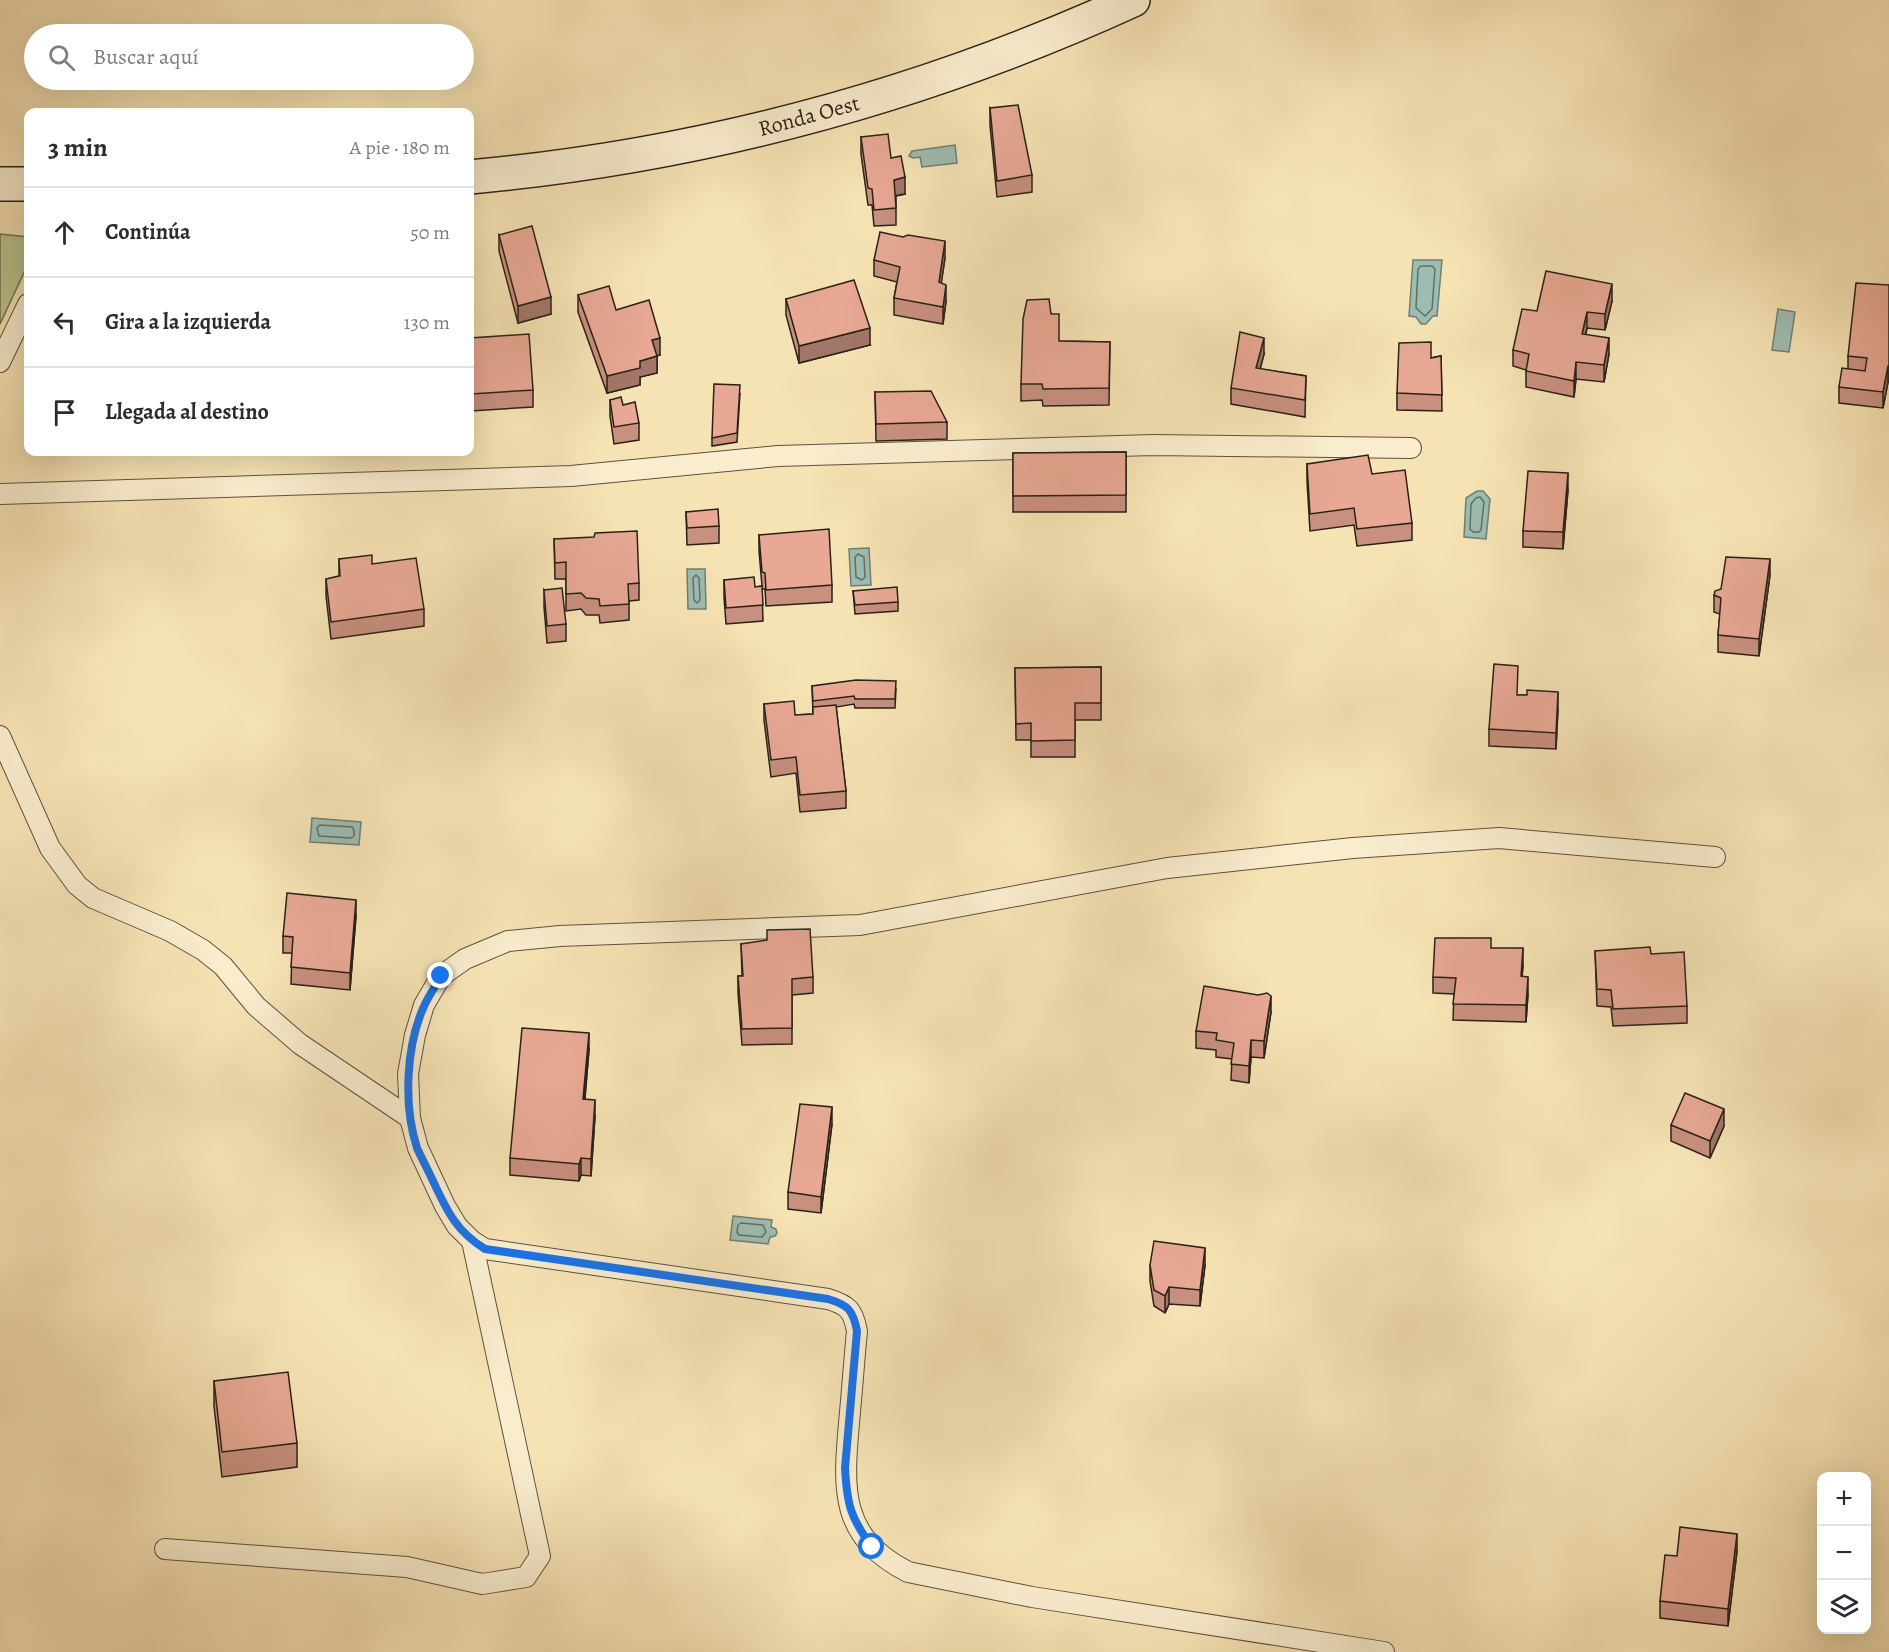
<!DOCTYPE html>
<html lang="es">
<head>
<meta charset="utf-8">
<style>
	:root { --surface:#fff; --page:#f7f7f7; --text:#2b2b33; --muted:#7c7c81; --line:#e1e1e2 }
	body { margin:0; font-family:Alegreya,serif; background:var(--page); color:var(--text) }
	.controls { position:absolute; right:18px; bottom:18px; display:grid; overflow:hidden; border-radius:12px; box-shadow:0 6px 24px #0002 }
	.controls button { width:54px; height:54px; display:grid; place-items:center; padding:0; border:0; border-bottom:2px solid var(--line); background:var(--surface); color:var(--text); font:30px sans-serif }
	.stop { position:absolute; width:18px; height:18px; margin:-14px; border:4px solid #1a73e8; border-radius:50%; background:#fff }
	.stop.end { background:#1a73e8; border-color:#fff; box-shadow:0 2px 6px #0008 }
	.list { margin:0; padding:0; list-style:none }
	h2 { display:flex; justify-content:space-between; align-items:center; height:78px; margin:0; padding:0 24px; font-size:26px }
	h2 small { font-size:20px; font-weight:400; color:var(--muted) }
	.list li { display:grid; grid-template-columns:39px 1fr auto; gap:18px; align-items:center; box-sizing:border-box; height:90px; padding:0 24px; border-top:2px solid var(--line) }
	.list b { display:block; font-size:22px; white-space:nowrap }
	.list em { font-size:20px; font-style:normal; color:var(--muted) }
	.icon { flex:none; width:33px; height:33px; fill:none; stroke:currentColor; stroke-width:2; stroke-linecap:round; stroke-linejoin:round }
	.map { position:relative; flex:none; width:1889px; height:1652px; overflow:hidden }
	.search { position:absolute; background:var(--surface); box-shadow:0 6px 24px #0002; left:24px; top:24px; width:450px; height:66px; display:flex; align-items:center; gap:15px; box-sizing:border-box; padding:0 21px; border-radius:33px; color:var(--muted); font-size:22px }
	.panel { position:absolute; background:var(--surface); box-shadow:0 6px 24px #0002; left:24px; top:108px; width:450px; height:348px; border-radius:12px }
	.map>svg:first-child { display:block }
</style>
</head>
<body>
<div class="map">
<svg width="1889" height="1652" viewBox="0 0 1889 1652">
	<rect width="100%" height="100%" fill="#f6e3b4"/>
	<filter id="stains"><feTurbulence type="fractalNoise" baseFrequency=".00333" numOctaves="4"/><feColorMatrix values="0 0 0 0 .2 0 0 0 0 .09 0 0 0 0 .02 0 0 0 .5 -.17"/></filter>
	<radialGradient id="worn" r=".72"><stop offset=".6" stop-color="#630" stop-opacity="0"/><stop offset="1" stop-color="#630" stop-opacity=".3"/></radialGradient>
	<!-- green -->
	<path fill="#b9c48f" stroke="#717254" stroke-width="1.5" d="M0 234 28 237V264L0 324Z"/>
	<!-- water -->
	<g fill="#9dbdb2" stroke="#6f7f74" stroke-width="1.5">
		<path d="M955 145 957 163 922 167 920 157 913 158 909 156 912 151Z"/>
		<path d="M1413 260H1442L1437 316H1433L1426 324H1421L1416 317 1409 316Z"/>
		<path d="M1778 309 1795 312 1789 352 1772 350Z"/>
		<path d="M1477 491H1483L1490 499 1486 539 1464 537 1466 498Z"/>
		<path d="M869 548 871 585 851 586 849 549Z"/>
		<path d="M687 569H705L706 609H688Z"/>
		<path d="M312 818 361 822 359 845 310 842Z"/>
		<path d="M733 1216 772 1220 771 1227 776 1229 777 1233 775 1236 770 1237 768 1244 730 1240Z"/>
	</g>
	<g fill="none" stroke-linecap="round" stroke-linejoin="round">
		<!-- shore -->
		<g stroke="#636f65" stroke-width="1.5">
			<path d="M1421 266H1432L1435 269 1432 309 1425 316 1416 308 1418 269Z"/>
			<path d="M1480 497 1484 502 1481 530 1479 532H1473L1470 529 1471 504 1476 498Z"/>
			<path d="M858 554 864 557 865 577 862 580 856 577 855 557Z"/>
			<path d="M696 575 699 578 700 600 697 603 694 600 693 578Z"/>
			<path d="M320 825 352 827 354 830V836L351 838 319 836 317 828Z"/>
			<path d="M741 1223 763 1225 766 1232 762 1237 739 1235 737 1232 738 1225Z"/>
		</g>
		<!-- lane casing -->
		<g stroke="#5c523f" stroke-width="22">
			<g id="lane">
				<path d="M0 362 28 304"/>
				<path d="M0 494 571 476 778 456 1153 445 1411 448"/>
				<path d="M0 736 50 848 77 885 93 898 170 931 203 950 223 966 256 1006 300 1044 410 1118"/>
				<path d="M165 1549 407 1567 482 1584 526 1577 540 1556 472 1241"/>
				<path d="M1384 1652 1032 1597 908 1572C840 1537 843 1491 849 1423 852 1392 854 1362 857 1331 853 1310 848 1305 828 1299L485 1249 472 1241 457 1226 445 1206 418 1148 410 1118 408 1074 415 1035 424 1005 441 976 465 959 508 941 560 936 860 925 1167 868 1353 848 1499 838 1715 857"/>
			</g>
		</g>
		<!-- secondary casing -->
		<g stroke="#292118" stroke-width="36">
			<g id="secondary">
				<path d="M470 177C700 156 923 96 1133 0"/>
				<path d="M0 184H28"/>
			</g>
		</g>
		<!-- lane -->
		<use href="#lane" stroke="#f9edce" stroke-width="20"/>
		<!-- secondary -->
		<use href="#secondary" stroke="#f9edce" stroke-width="33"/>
	</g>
	<!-- wall -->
	<g fill="#c8907f" stroke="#292118" stroke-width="1.5">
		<path d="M990 108 1032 175V192L997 197 990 125Z"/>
		<path d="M861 137 891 158 905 194 896 196V225L874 226 872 205H868L861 154Z"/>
		<path d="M499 235 551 314 518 323 499 251Z"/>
		<path d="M945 258 941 283 946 301 943 324 894 315V298L897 282 874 276V260Z"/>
		<path d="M1889 285V382H1888L1883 408 1839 403V387L1848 369V356Z"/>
		<path d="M578 295 616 310 660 355 657 356V373L640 377V385L607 393 578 312Z"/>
		<path d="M786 299 870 345 799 363 786 315Z"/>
		<path d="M1612 301 1605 330 1587 328 1586 334 1609 354 1604 382 1576 379 1574 397 1526 387V370L1513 366V350L1537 311Z"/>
		<path d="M1051 314 1059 341 1110 342 1109 405 1043 406 1042 400 1021 401V384Z"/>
		<path d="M470 338 533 390V407L471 411 470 393Z"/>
		<path d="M1264 354 1260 369 1306 376 1305 417 1231 404V388Z"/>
		<path d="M1441 356 1442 411 1397 410V393L1431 358Z"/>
		<path d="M875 392 947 422V439L876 441Z"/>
		<path d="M740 393 737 442 712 446V438Z"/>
		<path d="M610 400 623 405 639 423V440L614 444 610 416Z"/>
		<path d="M1126 452V512H1013V453Z"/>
		<path d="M1307 464 1412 523V540L1357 546 1354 525 1310 531 1307 481Z"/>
		<path d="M1568 490 1563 549 1523 547V531Z"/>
		<path d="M686 512 719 526V543L687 545Z"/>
		<path d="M759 535 832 585V602L766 606 765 589H762L763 621 726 624 724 597V580L755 587 762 586 759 551Z"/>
		<path d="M554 539 639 583V600L629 601V620L600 623 599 615H586L581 609 566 611V579H555Z"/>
		<path d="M339 559 372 564 424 609V626L331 639 326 596V579L339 576Z"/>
		<path d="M1770 575 1759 656 1718 652V635L1720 614 1714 612V595L1721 589Z"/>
		<path d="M544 590 566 624V641L547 643 544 607Z"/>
		<path d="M853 591 898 602V611L855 614Z"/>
		<path d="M1101 667V720H1075V757H1031V740H1016L1015 668Z"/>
		<path d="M812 686 896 689 895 708H855L854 704 836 707 846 791V808L800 812 796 773 771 777 764 720V704L795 715 813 714Z"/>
		<path d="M1518 695H1527L1558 708 1556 749 1489 746V729Z"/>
		<path d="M356 916 350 990 291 984 292 953H283V936Z"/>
		<path d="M741 944 813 977V993L792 995V1044L742 1045 738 993V976H742Z"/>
		<path d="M1491 948 1523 965 1522 976 1528 994 1526 1022 1453 1020 1454 994 1433 993V977Z"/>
		<path d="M1595 951 1651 954 1687 1006V1023L1613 1026 1611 1007 1597 1006Z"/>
		<path d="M1271 1012 1264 1058 1251 1057 1249 1083 1231 1080 1232 1059 1216 1057V1050L1196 1048V1031Z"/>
		<path d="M589 1050 585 1099 595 1116 591 1176 581 1175 579 1181 510 1175V1158Z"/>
		<path d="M832 1124 821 1213 788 1209V1192Z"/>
		<path d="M1671 1125 1724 1126 1710 1158 1671 1141Z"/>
		<path d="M1150 1265H1205L1200 1306 1169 1304 1165 1313 1154 1306 1150 1281Z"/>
		<path d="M214 1381 297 1443V1467L222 1477 214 1406Z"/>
		<path d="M1737 1551 1728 1626 1660 1618V1601L1677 1556Z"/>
	</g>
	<!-- shaded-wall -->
	<g fill="#a27668" stroke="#292118" stroke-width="1.5">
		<path d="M905 177V194L894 196V180Z"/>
		<path d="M945 241V258L939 299V282Z"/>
		<path d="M1612 284V301L1605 330V314Z"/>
		<path d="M946 285V301L943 324V307Z"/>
		<path d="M551 297V314L518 323V306Z"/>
		<path d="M1587 312V328L1582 351V334Z"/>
		<path d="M870 328V345L799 363V346Z"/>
		<path d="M660 338V355L652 357V340Z"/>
		<path d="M1264 338V354L1256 385V368Z"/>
		<path d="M1609 338V354L1604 382V365Z"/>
		<path d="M657 356V373L640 377V385L607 393V376L640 361Z"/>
		<path d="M1576 362V379L1574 397V381Z"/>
		<path d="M1888 366V382L1883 408V392Z"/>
		<path d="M1568 473V490L1563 549V532Z"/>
		<path d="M1770 559V575L1759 656V639Z"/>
		<path d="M1558 692V708L1556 749V733Z"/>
		<path d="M356 900V916L350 990V973Z"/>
		<path d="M1523 948V965L1521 993V976Z"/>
		<path d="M1528 977V994L1526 1022V1005Z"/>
		<path d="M1271 996V1012L1264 1058V1041Z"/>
		<path d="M589 1033V1050L583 1116V1099Z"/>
		<path d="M1251 1040V1057L1249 1083V1066Z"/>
		<path d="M595 1100V1116L591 1176V1159Z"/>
		<path d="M832 1107V1124L821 1213V1197Z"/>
		<path d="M1724 1109V1126L1710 1158V1141Z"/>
		<path d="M581 1158V1175L579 1181V1164Z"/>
		<path d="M1205 1248V1265L1200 1306V1290Z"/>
		<path d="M1169 1287V1304L1165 1313V1296Z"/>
		<path d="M1737 1534V1551L1728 1626V1609Z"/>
	</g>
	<!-- building -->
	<g fill="#e8a894" stroke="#292118" stroke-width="1.5">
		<path d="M1018 105 1032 175 997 181 990 108Z"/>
		<path d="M888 134 891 158 901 156 905 177 894 180 896 208 874 210 872 189 868 188 861 137Z"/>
		<path d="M532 226 551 297 518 306 499 235Z"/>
		<path d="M880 232 903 237 908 235 945 241 939 282 946 285 943 307 894 298 900 267 874 260Z"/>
		<path d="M1546 271 1612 284 1605 314 1587 312 1582 334 1609 338 1604 365 1576 362 1574 381 1526 371 1529 354 1513 350 1522 309 1537 311Z"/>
		<path d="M854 280 870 328 799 346 786 299Z"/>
		<path d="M1856 283 1889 285V366H1888L1883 392 1839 387 1842 368 1865 371 1867 358 1848 356Z"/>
		<path d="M609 286 616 310 649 300 660 338 652 340 657 356 640 361V368L607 376 578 295Z"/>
		<path d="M1049 299 1051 314H1059V341L1110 342 1109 388 1043 389 1042 384H1021L1023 319 1027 300Z"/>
		<path d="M1240 332 1264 338 1256 368 1306 376 1305 400 1231 388Z"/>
		<path d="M529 334 533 390 471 394 470 377V338Z"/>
		<path d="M1431 342V358L1441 356 1442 395 1397 393 1399 343Z"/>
		<path d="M714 384 740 385 737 433 712 438Z"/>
		<path d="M931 391 947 422 876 424 875 392Z"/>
		<path d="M621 397 623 405 635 402 639 423 614 427 610 400Z"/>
		<path d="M1126 452V495L1013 496V453Z"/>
		<path d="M1368 455 1372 474 1405 470 1412 523 1357 529 1354 508 1310 514 1307 464Z"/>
		<path d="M1528 471 1568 473 1563 532 1523 531Z"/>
		<path d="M718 509 719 526 687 528 686 512Z"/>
		<path d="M829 529 832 585 766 590 765 573 762 572 759 535Z"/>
		<path d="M637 531 639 583 628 584 629 604 600 606 599 599 586 598 581 593 566 594V562L555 563 554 539 594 537 595 533Z"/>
		<path d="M372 555V564L416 558 424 609 331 622 326 579 340 576 339 559Z"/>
		<path d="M1726 557 1770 559 1759 639 1718 635 1721 598 1714 595 1715 591 1721 589Z"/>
		<path d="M754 577 755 587 762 586 763 605 726 608 724 580Z"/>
		<path d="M897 587 898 602 855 605 853 591Z"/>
		<path d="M562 588 566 624 547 626 544 590Z"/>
		<path d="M1494 664 1518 666 1517 695H1527V690L1558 692 1556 733 1489 729Z"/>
		<path d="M1101 667V703H1075V740L1031 741V723L1016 724 1015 668Z"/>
		<path d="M856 680 896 681 895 699H855L854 696 813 701 812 686Z"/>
		<path d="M794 701 795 715 813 714V707L836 705 846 791 800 795 796 757 771 760 764 704Z"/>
		<path d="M287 893 356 900 350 973 291 967 293 937 283 936Z"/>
		<path d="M810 929 813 977 792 979V1028L742 1029 738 976H743L741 944 767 940V930Z"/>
		<path d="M1435 938H1491V948H1523L1521 976 1528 977 1526 1005 1453 1004 1456 978 1433 977Z"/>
		<path d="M1650 947 1651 954 1684 952 1687 1006 1613 1009 1611 990 1597 989 1595 951Z"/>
		<path d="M1204 986 1258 995 1267 993 1271 996 1264 1041 1251 1040 1249 1066 1231 1064 1234 1043 1216 1040 1217 1033 1196 1031Z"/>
		<path d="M522 1028 589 1033 583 1099 595 1100 591 1159 581 1158 579 1164 510 1158Z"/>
		<path d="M1685 1093 1724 1109 1710 1141 1671 1125Z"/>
		<path d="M800 1104 832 1107 821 1197 788 1192Z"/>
		<path d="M1154 1241 1205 1248 1200 1290 1169 1287 1165 1296 1154 1290 1150 1265Z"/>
		<path d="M288 1372 297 1443 222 1452 214 1381Z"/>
		<path d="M1680 1527 1737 1534 1728 1609 1660 1601 1665 1555 1677 1556Z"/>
	</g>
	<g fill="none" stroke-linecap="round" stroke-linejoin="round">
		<!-- route -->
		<path stroke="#1a73e8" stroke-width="8" d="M441 976C436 985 430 994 425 1004 406 1044 403 1105 417 1148 422 1159 428 1170 433 1181 447 1211 456 1231 485 1249L828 1299C848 1305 853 1310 857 1331L845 1468C847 1504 850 1517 872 1547"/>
	</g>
	<g text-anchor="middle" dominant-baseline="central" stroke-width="4.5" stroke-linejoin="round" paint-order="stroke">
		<!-- street labels -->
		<g font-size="22" fill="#292118" stroke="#f9edce">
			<text transform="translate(809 116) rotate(-15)">Ronda Oest</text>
		</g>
	</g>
	<rect width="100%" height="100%" filter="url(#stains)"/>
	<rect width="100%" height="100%" fill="url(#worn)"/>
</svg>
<div class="controls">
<button>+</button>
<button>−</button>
<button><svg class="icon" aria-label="layers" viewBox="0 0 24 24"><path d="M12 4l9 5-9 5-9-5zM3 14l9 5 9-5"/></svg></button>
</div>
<div class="stop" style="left:872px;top:1547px"></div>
<div class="stop end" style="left:441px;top:976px"></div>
<div class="search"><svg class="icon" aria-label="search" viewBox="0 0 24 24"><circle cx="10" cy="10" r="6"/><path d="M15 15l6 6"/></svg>Buscar aquí</div>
<section class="panel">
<h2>3 min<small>A pie · 180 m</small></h2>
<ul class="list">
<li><svg class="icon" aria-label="ahead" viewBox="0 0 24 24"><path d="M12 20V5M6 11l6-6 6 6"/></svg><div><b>Continúa</b></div><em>50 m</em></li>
<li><svg class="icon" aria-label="left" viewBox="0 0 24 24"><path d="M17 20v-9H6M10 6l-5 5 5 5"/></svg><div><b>Gira a la izquierda</b></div><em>130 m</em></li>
<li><svg class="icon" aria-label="arrive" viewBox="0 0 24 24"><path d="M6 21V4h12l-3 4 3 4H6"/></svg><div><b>Llegada al destino</b></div></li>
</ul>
</section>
</div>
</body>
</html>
